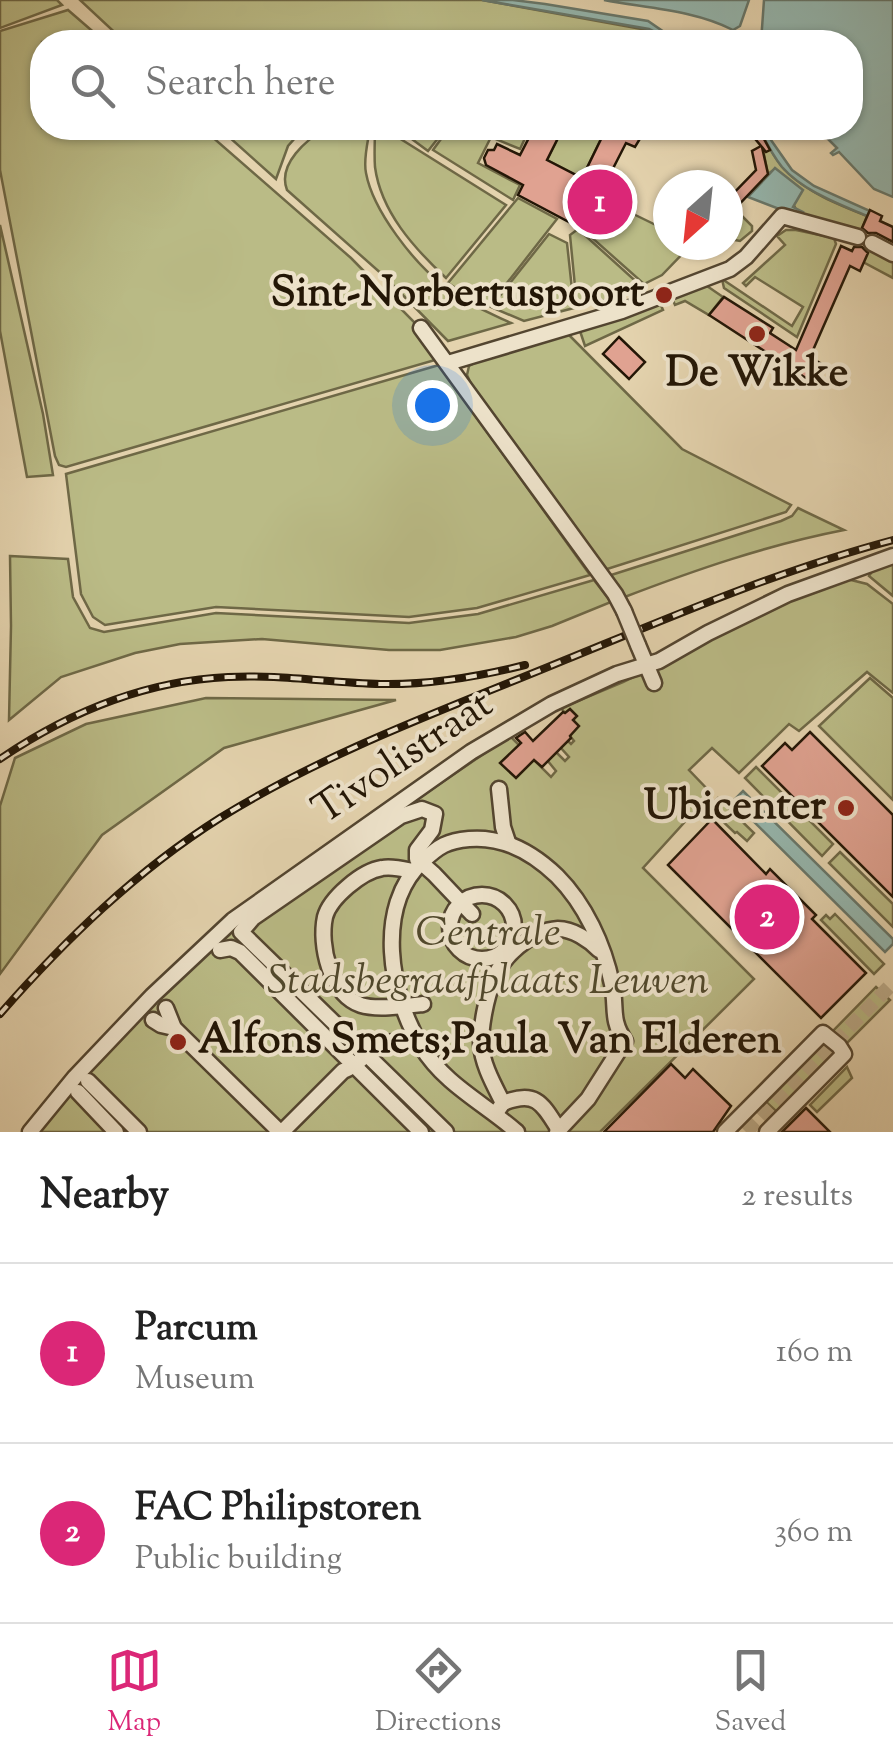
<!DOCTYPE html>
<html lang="en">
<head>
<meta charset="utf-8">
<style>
	:root { --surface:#fff; --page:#f6f6f6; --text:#222; --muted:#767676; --line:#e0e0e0; --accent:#db2777 }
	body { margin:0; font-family:"Sorts Mill Goudy",serif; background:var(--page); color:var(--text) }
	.compass { position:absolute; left:653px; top:170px; width:90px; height:90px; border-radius:50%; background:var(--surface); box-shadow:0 2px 8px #0004; rotate:207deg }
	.you { position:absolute; left:432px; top:405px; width:35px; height:35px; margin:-25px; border:8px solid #fff; border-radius:50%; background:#1a73e8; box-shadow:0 0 0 15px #1a73e833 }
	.badge { display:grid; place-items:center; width:65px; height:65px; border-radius:50%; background:var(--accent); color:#fff; font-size:32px; font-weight:700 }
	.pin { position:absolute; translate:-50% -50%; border:5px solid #fff; box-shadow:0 2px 10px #0006 }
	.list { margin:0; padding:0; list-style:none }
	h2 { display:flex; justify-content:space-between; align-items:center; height:130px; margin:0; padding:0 40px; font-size:42px }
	h2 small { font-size:32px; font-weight:400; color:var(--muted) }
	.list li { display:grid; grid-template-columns:65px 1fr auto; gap:30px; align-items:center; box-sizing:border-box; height:180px; padding:0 40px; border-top:2px solid var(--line) }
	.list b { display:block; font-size:38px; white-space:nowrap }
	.list p { margin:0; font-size:32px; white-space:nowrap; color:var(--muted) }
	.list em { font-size:32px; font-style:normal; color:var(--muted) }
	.icon { flex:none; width:55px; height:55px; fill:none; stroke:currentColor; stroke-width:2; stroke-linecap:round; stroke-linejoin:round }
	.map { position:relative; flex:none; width:893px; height:1132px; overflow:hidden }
	.search { position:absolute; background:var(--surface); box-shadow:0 2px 8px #0004; left:30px; right:30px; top:30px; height:110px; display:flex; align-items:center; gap:25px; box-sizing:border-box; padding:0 35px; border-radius:40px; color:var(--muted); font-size:38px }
	.sheet { height:490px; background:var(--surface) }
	nav { display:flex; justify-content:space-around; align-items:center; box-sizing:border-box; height:140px; border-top:2px solid var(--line); background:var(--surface); font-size:28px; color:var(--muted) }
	nav a { display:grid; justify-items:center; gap:5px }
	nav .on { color:var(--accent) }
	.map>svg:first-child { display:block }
</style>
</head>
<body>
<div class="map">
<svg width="893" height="1132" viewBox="0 0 893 1132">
	<rect width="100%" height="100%" fill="#e4d3ae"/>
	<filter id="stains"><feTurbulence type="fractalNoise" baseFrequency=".002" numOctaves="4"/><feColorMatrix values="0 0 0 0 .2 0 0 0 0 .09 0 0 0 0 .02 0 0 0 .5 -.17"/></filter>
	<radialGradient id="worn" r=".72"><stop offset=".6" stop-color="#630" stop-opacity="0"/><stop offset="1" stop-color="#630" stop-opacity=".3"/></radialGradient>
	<!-- green -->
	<g fill="#babb86" stroke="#6e6846" stroke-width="2.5">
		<path d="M0 0H57L62 5 0 28Z"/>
		<path d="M80 0H482L647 30 640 42H125Z"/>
		<path d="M68 10 105 42H42V128H202L351 258 414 322 435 360 66 467 59 465 55 456 0 170V31Z"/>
		<path d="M219 128H304L288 146 276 179Z"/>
		<path d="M327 128H370C368 142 363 159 366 173 373 211 414 263 444 286 464 303 488 312 511 323L448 341 384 276 287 190C277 164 307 139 327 128Z"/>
		<path d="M375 128H383L506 205 446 278C414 248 381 212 375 167 374 154 375 140 375 128Z"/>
		<path d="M397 128H446L428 151Z"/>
		<path d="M449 128H515L527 134 520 149 491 137 478 163 520 185 513 200 433 150Z"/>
		<path d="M563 128H583L602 137 582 178 547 160Z"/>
		<path d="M767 143C772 152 777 162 785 170 806 192 839 205 867 216L860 234 800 217 775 169 768 174 762 145Z"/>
		<path d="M518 198 557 219 489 306 471 298 448 283Z"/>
		<path d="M621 208 668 231V245H691L662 275 644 284 581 228 588 212 612 224Z"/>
		<path d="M735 209 752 226V231L740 241 735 240 728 234V216Z"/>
		<path d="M0 225 43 414 53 475 27 477 0 331Z"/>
		<path d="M578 229 641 286 618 297 577 307 570 235Z"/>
		<path d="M786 230H796L834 238 836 244 797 337 724 288 722 279 792 326 803 307 755 277 746 286 743 283 785 245 777 236Z"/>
		<path d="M549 234 567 243 574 308 524 321 491 307Z"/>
		<path d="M870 246 893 260V278L863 262Z"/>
		<path d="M704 284 723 297 709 315 685 301 675 305 671 296Z"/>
		<path d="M659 301 663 310 585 346 580 331 628 316Z"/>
		<path d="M568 334 682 449 791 505 786 512 604 570 472 386 467 375 469 366 482 359Z"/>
		<path d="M439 365 590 575 477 608 409 617 216 607 105 625 93 617 81 594 66 474Z"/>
		<path d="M798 508 844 530C767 545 695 570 622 598L608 576 781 521 792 516Z"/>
		<path d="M10 556 68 559 73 597 90 628 104 632 216 613 409 623 478 614 594 580 611 602 552 626 516 637 440 650H389L262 639 180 644 135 653 61 677 9 720 11 626Z"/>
		<path d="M893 563V596L869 576 873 570Z"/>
		<path d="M847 579 867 584 893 604V693L867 672 799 731 789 724 739 773 712 748 689 770 711 793 643 868 754 979 600 1132H37L127 1026 235 923 510 736 551 777 556 771 547 760 556 752 565 761 569 757 561 748V734L571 744 574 741 570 736 573 720 576 716 565 713 561 708 623 682 794 599Z"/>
		<path d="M870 678 893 698V800L819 726Z"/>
		<path d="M206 698 396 700 224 748 102 835 0 974V806L15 758 86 724Z"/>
		<path d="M756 767 833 844 822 856 745 778Z"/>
		<path d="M718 798 754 833 747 841 737 832 735 833 717 816 721 811 713 803Z"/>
		<path d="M840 852 893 904V927L829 863Z"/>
		<path d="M835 914 884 964 874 974 821 920 826 915 830 919Z"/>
		<path d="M876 987 890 1000 843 1047 830 1034Z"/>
		<path d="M820 1043 830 1047 834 1057 778 1113 764 1100Z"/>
		<path d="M847 1067 852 1078 817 1112 810 1105Z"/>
	</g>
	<!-- water -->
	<g fill="#95b7af" stroke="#67776b" stroke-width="2.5">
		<path d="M482 0H513L545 4 648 21 667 34 697 42H675L649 29Z"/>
		<path d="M604 0H749L740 26 733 30C694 10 646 8 604 0Z"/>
		<path d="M764 0H893V197L874 189 839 152 833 155 831 153 837 148 817 128H850V42H761Z"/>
		<path d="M764 130 792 170 814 186 870 211 867 216C839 204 803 191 782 167 774 157 767 144 761 132Z"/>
		<path d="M775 168 803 190 793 207 803 212 800 217 748 197Z"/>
		<path d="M743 791 893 939V944L885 952 733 801Z"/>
	</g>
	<!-- building -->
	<g fill="#e0a291" stroke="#231606" stroke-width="2.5">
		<path d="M534 128H563L547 160 582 178 602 137 583 128H636L644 132 635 147 626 143 600 194 620 204 613 215 581 198 569 222 518 195 523 185 486 165 484 158 488 150H494L497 144 520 155Z"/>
		<path d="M746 128H758L770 150 766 152 762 147 768 174 728 216V199L756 170 752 151 761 146Z"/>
		<path d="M870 210 882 216 880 221 893 227V242L876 233H868L862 228Z"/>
		<path d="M841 246 852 251 854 247H862L868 253 860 271 850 266 810 357 820 363 812 382 709 315 724 297 773 328 770 333 796 350Z"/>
		<path d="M619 337 645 362 629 379 603 354Z"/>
		<path d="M570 709 577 716 573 720 579 726 570 736 571 738 542 767 534 760 516 778 500 763 521 743 516 738 525 732 533 741 563 712 565 713Z"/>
		<path d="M810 732 893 815V897L762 766 785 743 792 750Z"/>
		<path d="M712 819 766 874 770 869 816 915 812 919 866 973 821 1018 668 865Z"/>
		<path d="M671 1064 685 1078 693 1069 731 1106 713 1132H604Z"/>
		<path d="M806 1108 830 1132H782Z"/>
	</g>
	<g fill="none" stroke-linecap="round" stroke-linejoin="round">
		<!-- minor-tunnel -->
		<path stroke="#bdad8c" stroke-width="14" stroke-dasharray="14 7" stroke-linecap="butt" d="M746 1132 893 983"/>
		<!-- minor casing -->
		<g stroke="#534530" stroke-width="19">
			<g id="minor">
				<path d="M872 243 893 254"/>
				<path d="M670 292 730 269 746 257 782 216 858 237"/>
				<path d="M421 328 615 594 624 611"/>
				<path d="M448 363 622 311 658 297"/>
				<path d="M638 645 654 683"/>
				<path d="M499 789 503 827 508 842"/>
				<path d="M412 871C403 869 392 866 382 868 362 871 330 898 325 917 319 945 330 994 361 1005 376 1010 406 1006 423 1004"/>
				<circle cx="482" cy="927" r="32"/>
				<path d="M220 950 231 948 240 952 421 1132"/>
				<path d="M166 1008 174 1028 280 1132"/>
				<path d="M153 1020 161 1025 174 1028"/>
				<path d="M88 1081 139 1132"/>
				<path d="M78 1092 116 1132"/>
				<path d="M503 1103C536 1090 542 1103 559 1130"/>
				<path d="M496 1113 503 1103C494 1085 482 1064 481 1044 481 1025 486 999 493 981 502 956 530 931 558 929 573 929 589 940 599 950"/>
				<path d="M30 1132 75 1077 152 996 233 920 471 752 552 704 617 674 659 661 708 633 788 594 893 556"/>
				<path d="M282 1132 343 1071C358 1066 364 1054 378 1046 390 1039 408 1044 421 1045"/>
				<path d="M446 1132 241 932 253 918 401 816 422 809 435 814 432 830 417 850V859L434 874 472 914"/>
				<path d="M517 1132C484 1103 445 1085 421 1046 390 995 374 907 423 861 439 846 447 841 469 839 503 836 533 853 557 876 585 904 604 945 612 984 617 1008 610 1019 625 1041L588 1099 557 1132"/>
				<path d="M725 1132 823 1033 839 1046 844 1054 767 1132"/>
			</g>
		</g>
		<!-- minor -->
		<use href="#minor" stroke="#ede2ca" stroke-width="14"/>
		<!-- rail casing -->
		<g stroke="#231606" stroke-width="8">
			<g id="rail">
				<path d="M0 759C69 712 144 681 228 677 279 674 330 683 381 684 430 685 477 677 525 665"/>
				<path d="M0 1014C65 940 136 871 220 818 328 751 449 708 565 660 673 616 780 570 893 540"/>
			</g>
		</g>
		<!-- rail -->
		<use href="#rail" stroke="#ede2ca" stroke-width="4" stroke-dasharray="11" stroke-linecap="butt"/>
		<!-- minor-bridge casing -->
		<g stroke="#534530" stroke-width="19" stroke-linecap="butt">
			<path id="minor-bridge" d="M624 611 638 645"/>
		</g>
		<!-- minor-bridge -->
		<use href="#minor-bridge" stroke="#ede2ca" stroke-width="14"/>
	</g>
	<!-- markers -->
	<g fill="#8f2418" stroke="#ede2ca" stroke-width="4">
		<circle cx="664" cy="295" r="10"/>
		<circle cx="757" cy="334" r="10"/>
		<circle cx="846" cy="808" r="10"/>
		<circle cx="178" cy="1042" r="10"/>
	</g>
	<g text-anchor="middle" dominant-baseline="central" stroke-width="8" stroke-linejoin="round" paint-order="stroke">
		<!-- poi labels -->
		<g font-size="42" font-weight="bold" fill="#231606" stroke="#ede2ca" text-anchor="end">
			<text x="644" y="295">Sint-Norbertuspoort</text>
			<text x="757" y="375" text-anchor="middle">De Wikke</text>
			<text x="826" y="808">Ubicenter</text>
			<text x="198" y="1042" text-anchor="start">Alfons Smets;Paula Van Elderen</text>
		</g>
		<!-- street labels -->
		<g font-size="42" fill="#231606" stroke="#ede2ca">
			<text transform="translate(404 759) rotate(-34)">Tivolistraat</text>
		</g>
		<!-- park labels -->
		<g font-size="42" font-style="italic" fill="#50482c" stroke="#ede2ca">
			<text x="488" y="935">Centrale<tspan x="488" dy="48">Stadsbegraafplaats Leuven</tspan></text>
		</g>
	</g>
	<rect width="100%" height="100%" filter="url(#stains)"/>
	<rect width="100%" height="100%" fill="url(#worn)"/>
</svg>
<svg class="compass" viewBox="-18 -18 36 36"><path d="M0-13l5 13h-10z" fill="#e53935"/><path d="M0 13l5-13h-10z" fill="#767676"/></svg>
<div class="you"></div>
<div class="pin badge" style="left:600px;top:202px">1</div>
<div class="pin badge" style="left:767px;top:917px">2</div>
<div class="search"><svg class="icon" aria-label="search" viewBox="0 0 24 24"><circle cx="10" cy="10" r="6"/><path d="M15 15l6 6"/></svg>Search here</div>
</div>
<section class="sheet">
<h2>Nearby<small>2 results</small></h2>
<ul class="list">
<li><span class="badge">1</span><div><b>Parcum</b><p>Museum</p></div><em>160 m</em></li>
<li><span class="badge">2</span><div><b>FAC Philipstoren</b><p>Public building</p></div><em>360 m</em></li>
</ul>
</section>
<nav>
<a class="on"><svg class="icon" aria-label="map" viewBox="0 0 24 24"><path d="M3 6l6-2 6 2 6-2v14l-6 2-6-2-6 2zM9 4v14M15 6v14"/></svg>Map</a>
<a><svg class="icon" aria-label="directions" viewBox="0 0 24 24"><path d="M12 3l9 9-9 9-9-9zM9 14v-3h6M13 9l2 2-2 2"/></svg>Directions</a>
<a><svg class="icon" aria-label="saved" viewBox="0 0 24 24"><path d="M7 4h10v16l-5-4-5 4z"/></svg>Saved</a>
</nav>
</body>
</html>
